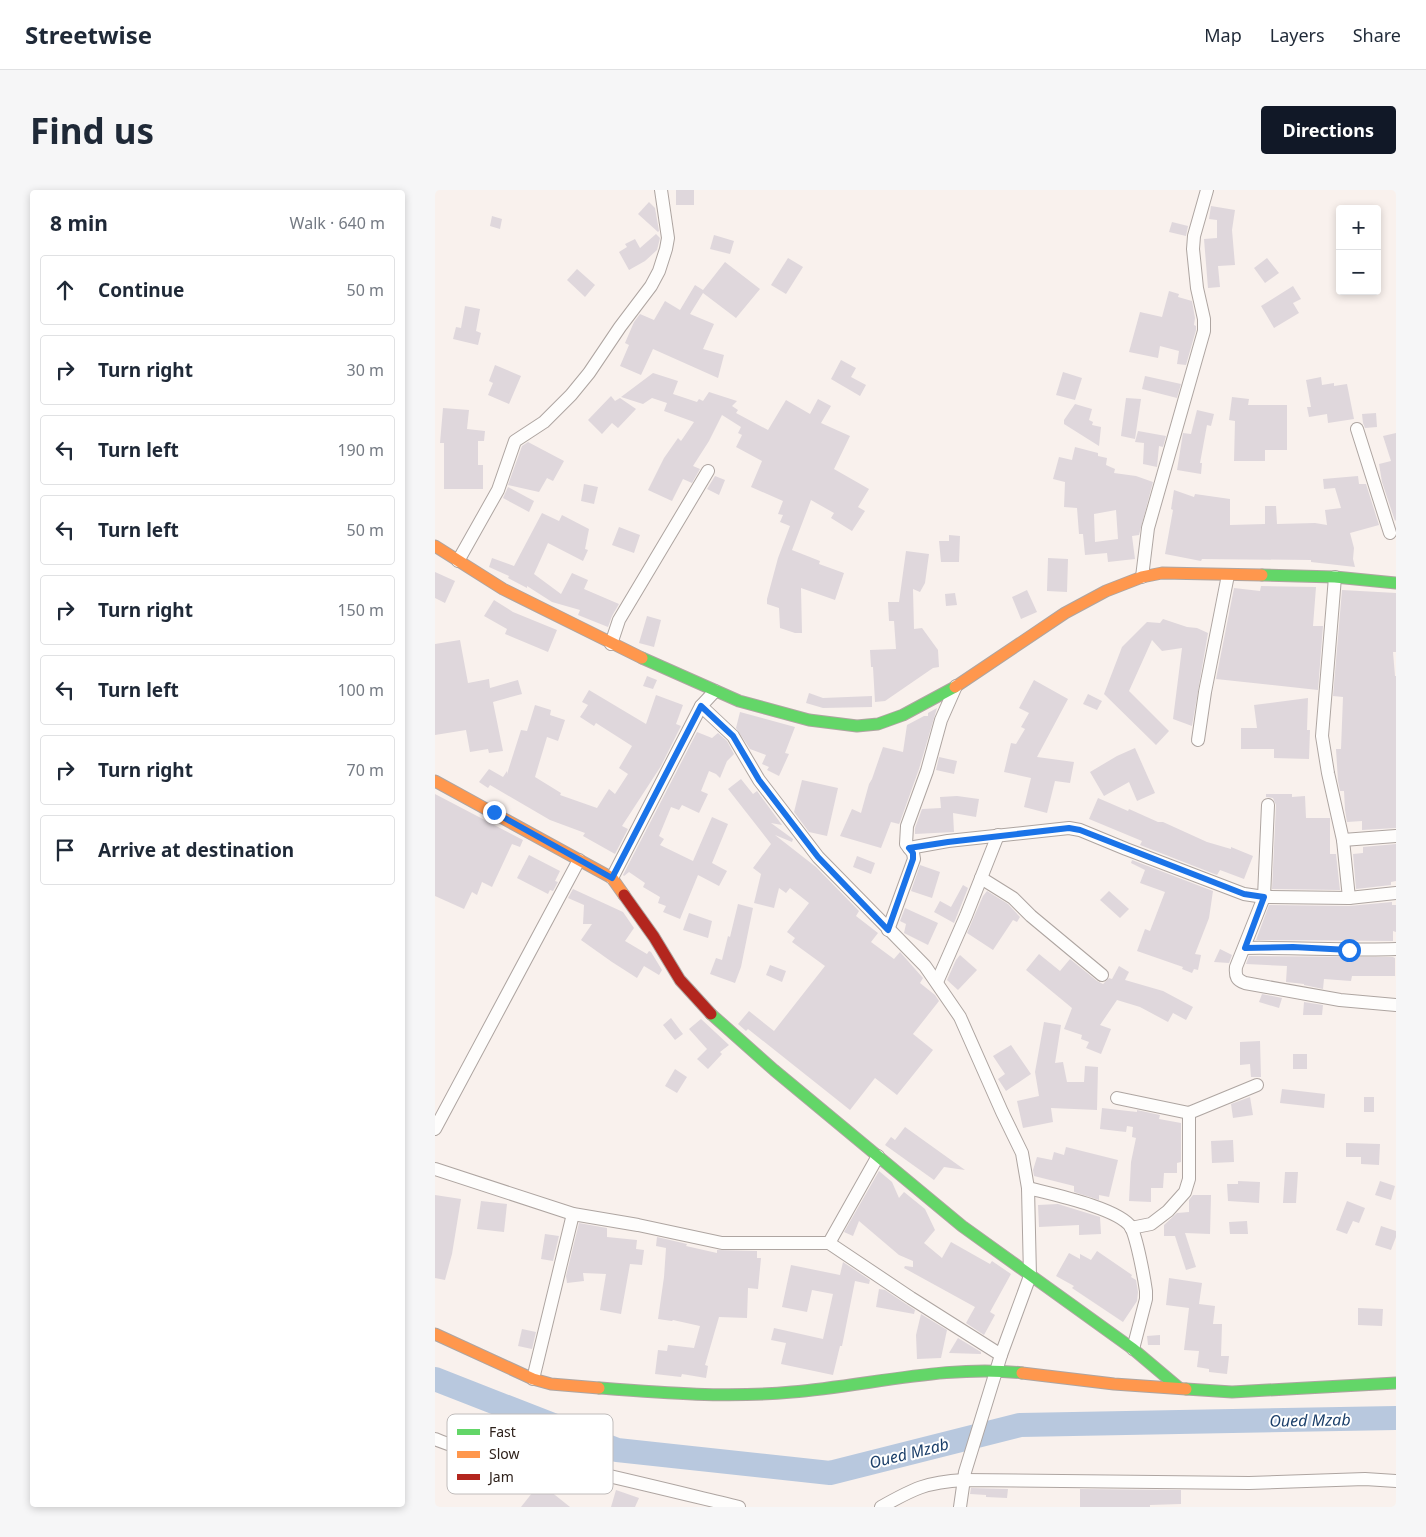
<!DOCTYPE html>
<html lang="en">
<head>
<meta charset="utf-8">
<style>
	:root { --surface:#fff; --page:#f6f6f7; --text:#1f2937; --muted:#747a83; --line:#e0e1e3; --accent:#111827 }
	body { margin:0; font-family:"Noto Sans",sans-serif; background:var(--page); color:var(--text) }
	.controls { position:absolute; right:15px; top:15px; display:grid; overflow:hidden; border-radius:5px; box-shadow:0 2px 8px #0003 }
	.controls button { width:45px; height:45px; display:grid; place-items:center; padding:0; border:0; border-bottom:1px solid var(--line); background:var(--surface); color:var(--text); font:25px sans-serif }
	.stop { position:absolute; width:15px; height:15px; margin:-11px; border:4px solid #1a73e8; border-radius:50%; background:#fff }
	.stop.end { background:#1a73e8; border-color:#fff; box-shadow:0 1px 5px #0008 }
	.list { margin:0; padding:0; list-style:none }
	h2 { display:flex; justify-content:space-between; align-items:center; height:65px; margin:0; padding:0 20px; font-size:21px }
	h2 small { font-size:16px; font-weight:400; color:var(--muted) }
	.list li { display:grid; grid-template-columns:32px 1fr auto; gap:15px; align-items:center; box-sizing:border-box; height:70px; margin:0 10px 10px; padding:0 10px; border:1px solid var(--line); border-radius:5px }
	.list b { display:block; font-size:19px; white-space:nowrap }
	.list em { font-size:16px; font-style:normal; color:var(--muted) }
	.icon { flex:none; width:28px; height:28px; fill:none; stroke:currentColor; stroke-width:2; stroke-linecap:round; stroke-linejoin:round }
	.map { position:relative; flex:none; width:961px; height:1317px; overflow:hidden; border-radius:5px }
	header { display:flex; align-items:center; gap:30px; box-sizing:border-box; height:70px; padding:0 25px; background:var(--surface); border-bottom:1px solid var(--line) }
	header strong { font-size:24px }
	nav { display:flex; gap:28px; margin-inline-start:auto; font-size:18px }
	.intro { display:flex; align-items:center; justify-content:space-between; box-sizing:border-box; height:120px; padding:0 30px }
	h1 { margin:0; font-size:35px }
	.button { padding:12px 22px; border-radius:5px; background:var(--accent); color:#fff; font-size:18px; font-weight:700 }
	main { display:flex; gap:30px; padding:0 30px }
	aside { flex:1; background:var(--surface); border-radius:5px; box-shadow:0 2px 8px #0003 }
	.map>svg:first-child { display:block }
</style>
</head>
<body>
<header>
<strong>Streetwise</strong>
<nav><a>Map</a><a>Layers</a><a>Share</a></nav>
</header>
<div class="intro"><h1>Find us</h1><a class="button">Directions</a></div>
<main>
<aside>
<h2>8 min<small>Walk · 640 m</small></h2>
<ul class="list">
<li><svg class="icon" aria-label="ahead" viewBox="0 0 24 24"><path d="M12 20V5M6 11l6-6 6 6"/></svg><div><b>Continue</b></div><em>50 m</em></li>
<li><svg class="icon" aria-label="right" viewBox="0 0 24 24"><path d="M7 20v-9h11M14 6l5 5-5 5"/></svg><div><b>Turn right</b></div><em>30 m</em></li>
<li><svg class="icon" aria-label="left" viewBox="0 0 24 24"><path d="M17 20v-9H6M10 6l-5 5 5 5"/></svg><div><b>Turn left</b></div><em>190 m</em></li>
<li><svg class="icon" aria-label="left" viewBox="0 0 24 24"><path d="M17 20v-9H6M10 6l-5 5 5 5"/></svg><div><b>Turn left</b></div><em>50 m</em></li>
<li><svg class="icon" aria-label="right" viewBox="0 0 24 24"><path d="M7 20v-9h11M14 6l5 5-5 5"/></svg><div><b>Turn right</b></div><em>150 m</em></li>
<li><svg class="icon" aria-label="left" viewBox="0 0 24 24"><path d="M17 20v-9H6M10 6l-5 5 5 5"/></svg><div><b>Turn left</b></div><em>100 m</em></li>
<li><svg class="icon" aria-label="right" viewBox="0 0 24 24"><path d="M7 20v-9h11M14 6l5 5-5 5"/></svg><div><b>Turn right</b></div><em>70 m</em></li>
<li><svg class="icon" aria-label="arrive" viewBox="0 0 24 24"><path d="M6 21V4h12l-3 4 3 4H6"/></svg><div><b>Arrive at destination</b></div></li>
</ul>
</aside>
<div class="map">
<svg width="961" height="1317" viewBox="0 0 961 1317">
	<rect width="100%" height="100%" fill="#f9f1ed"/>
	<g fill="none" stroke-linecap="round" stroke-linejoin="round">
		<!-- river -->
		<path stroke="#b8c8de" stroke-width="24" d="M0 1189 182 1260 395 1283 585 1235 961 1228"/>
	</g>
	<!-- building -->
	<g fill="#dfd7dc" fill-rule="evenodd">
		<rect x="241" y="0" width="18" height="15"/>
		<path d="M214 12 220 18 224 41 223 42 203 24Z"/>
		<path d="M776 16 800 20 797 40 800 75 783 76 785 97 773 98 769 49 782 48V30L774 29Z"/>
		<path d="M57 26 67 29 65 39 55 36Z"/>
		<path d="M737 32 753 36 751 46 734 42Z"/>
		<path d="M221 44 225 48 222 60 210 71 194 80 184 62 192 57 190 54 200 49 205 58Z"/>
		<path d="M279 45 299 51 295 64 275 59Z"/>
		<path d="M353 68 368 77 351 104 336 95Z"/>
		<path d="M832 68 844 83 830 93 819 78Z"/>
		<path d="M290 72 325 99 301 128 268 103 255 124 279 134 268 159 289 165 283 188 218 159 206 185 185 176 194 155 190 153 199 132 205 124 219 130 230 111 245 120 260 95 268 100Z"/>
		<path d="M142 79 160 95 150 107 132 90Z"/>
		<path d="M858 96 866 109 858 113 864 123 839 138 826 116Z"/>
		<path d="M734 101 744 104 743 107 757 111 760 128 759 135 761 136V140L751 175 742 174 744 161 725 156 723 168 694 162 705 122 727 127Z"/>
		<path d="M30 116 45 119 41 141 46 143 43 155 18 149 21 137 26 138Z"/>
		<path d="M406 170 421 178 416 187 431 195 425 206 396 189Z"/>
		<path d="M60 175 86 186 74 214 53 205 58 193 54 191Z"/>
		<path d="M628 182 647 188 640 210 621 205Z"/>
		<path d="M218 183 243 191 238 204 262 212 264 209 268 211 274 202 302 211 297 216 303 220 301 223 333 240 351 210 375 224 383 209 396 216 386 233 415 246 399 279 434 299 423 317 430 321 417 341 396 328 399 323 376 310 357 360 385 371 384 374 409 383 400 410 366 398 367 443H360L345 438 344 418 332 414V409L343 368 355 336 345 332 348 325 343 324 348 311 316 297 327 271 301 257 307 245 303 243 306 237 287 225 274 251 258 276 265 279 257 293 248 289 237 311 213 300 229 268 243 248 246 251 259 232 229 221 232 213 217 208 208 214 186 207Z"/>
		<path d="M710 186 746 194 742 208 707 199Z"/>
		<path d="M886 187 887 195 899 193V196L912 194 919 229 893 233 892 224 874 227 872 217H876L871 190Z"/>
		<path d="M176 206 180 211 185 208 201 219 183 238 177 233 167 244 153 230Z"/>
		<path d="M797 207 814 209 813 215H852V260H830V271H799L800 231 794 230Z"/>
		<path d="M691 208 706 209 700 249 686 246Z"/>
		<path d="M640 214 657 219 654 230 658 232 657 235 666 237 664 256 629 234V230Z"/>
		<path d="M8 218 34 220 32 239 50 241 49 251H43V275H48V299H9V253H5Z"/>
		<path d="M762 220 779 224 776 236 772 235 765 273H767L766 284 742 280 748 243 756 244Z"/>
		<path d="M941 223 942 237 930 238 928 233 927 224Z"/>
		<path d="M703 241 731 246 728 257 724 256 722 277 708 274 709 253 700 252Z"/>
		<path d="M961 243V330L960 331 947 292 944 274 956 271 948 246Z"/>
		<path d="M93 252 129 271 118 291 112 288 104 302 73 295 87 256Z"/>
		<path d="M640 257 663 263V266L672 268 671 275 680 279 679 283 701 286 718 292 704 345 697 346 700 369 673 372 672 363 650 365 648 344H644L642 318 629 317 630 292 618 289 624 267 637 270ZM681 320 683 349 660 352 659 324Z"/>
		<path d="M280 286 290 290 284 305 272 299Z"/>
		<path d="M923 286 924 294H931L944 335 915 343 919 358 918 369 920 377 876 372V370L767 369 766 371 730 364 738 320 736 319 739 300 759 307 760 304 795 309V335L830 334V316H841L842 334 880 333 892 335 890 320 906 318 900 298 889 299 888 289Z"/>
		<path d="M149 294 163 297 159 314 146 311Z"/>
		<path d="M73 297 99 311 94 322 68 308Z"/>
		<path d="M107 323 124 331 127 325 154 339 150 359 153 360 148 371 113 353 99 384 126 404 137 383 153 390 149 399 184 414 177 426 173 437 143 425 145 420 117 412 92 396V398L73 388 74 386 54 377 57 368 79 376Z"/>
		<path d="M184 337 205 345 199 363 177 355Z"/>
		<path d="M514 345 525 346 524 372H506L504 351H514Z"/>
		<path d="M471 361 494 364 490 393 485 402 478 399 479 439 487 438 503 460 504 477 498 478 450 511 440 512 438 477H436L435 460 461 459 459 431H454L453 412H464Z"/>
		<path d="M613 368 633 369 632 402 612 401Z"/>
		<path d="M0 382 20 391 10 413 0 408Z"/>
		<path d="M826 396 881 397 878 436H888L883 500 781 489 799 398 825 401Z"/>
		<path d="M592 400 602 422 586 429 577 407Z"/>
		<path d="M907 400 961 403V462H958L960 486H961V638L927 640V631L912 632 910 620 909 601H905L903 591 901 559H906L908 507 898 506Z"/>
		<path d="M520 403 522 415 511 416 510 404Z"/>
		<path d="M59 410 78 422 122 440 113 462 70 444 72 439 49 426Z"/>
		<path d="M212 426 226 430 219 457 204 453Z"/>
		<path d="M728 429 752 437 762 438 773 443 757 536 738 529 747 458 727 461 717 450 694 501 734 541 721 555 669 504 687 457 712 432 725 433Z"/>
		<path d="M25 450 33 493 54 489 55 498 83 490 87 504 58 512 68 561 54 563 53 559 35 562 31 540 0 545V454Z"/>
		<path d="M212 486 222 490 218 499 208 496Z"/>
		<path d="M599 490 633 509 602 567 639 572 635 593 620 591 612 623 589 617 596 588 569 582 576 553 581 554 590 539 586 537 594 523 584 518Z"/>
		<path d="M154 500 211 534 221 505 248 515 241 534 246 536 226 576 187 636 193 639 180 664 148 646 150 643 115 630 55 595 53 598 44 592 54 579 68 587 72 581V584L86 540 92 541 100 515 116 520 115 525 130 530 123 551 112 547 100 587 126 603 125 605 162 618 174 599 180 604 193 584 184 578 197 556 161 533 159 536 145 527 153 515 147 512Z"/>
		<path d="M374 503 388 508 437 506V517L388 518 371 513Z"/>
		<path d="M653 504 667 511 662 520 648 514Z"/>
		<path d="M873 508 872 540H875L874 569 839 568V559H806V538H822L819 515Z"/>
		<path d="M502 518 484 579 465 632 464 634 456 632 446 658 405 646 417 619 426 623 434 594 437 589 448 557 468 562 472 535 489 526H493V523Z"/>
		<path d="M305 522 360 537 350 563 354 564 344 586 332 580 334 577 327 574 331 565 315 559 301 538Z"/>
		<path d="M262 542 277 548 283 543 292 551 299 564 292 571 285 588 281 584 274 581 266 601 273 604 264 623 247 615 244 620 236 617 224 646 229 649 225 655 258 671 277 627 293 634 277 673 292 681 284 696 263 685 245 729 228 722 231 716 223 713 225 707 208 697 210 693 194 682 189 686 188 685Z"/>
		<path d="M700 558 720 603 702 611 694 592 669 606 655 582 682 566Z"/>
		<path d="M504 567 522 571 519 584 501 580Z"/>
		<path d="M306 589 318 604 322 601 347 635 336 633 358 649 357 652 340 645 381 677 424 721 421 726 443 743 436 752 459 769 465 762 488 788 485 793 500 805 504 811 478 844 498 860 462 905 440 888 415 920 313 839 311 841 303 834 314 821 339 841 390 776 357 752 360 748 352 742 374 713 355 698 351 703 344 698 339 718 319 713 326 684 318 678 336 654 293 599Z"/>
		<path d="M367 590 403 598 392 646 374 642 359 622Z"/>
		<path d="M0 604 88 650 85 657 77 654 57 697 47 692 42 705 37 702 29 719 0 706Z"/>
		<path d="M831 604H857V607L870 606 871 628H895V664H901L905 700 837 699 841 615 838 608 831 607Z"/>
		<path d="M522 606 544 609 541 627 518 623 519 642 480 644V638L487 619 506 618 505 607Z"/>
		<path d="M663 608 693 621 694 619 723 632H728L772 652 796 659V657L818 666 809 689 785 680 782 685 705 655 707 651 654 629Z"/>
		<path d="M961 654V691L956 692V695L921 699 918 664 928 663V657Z"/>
		<path d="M94 665 125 681 120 691 123 692 118 701 115 700 113 704 82 688Z"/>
		<path d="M422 666 440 673 436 684 418 677Z"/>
		<path d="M697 670 778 701 774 728 760 764 766 765 763 780 759 779 757 783 747 779 748 777 702 761 710 739 715 741 730 702 705 693 710 680 696 673Z"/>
		<path d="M485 675 505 682 497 708 476 701Z"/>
		<path d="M528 695 533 698 519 733 499 722 505 711 516 717Z"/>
		<path d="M138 699 188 722 199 738 190 751 212 764 214 761 216 762 227 780 224 785 209 776 202 788 177 772 146 750 157 734H148L149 715 133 708Z"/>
		<path d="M552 701 573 714 585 727 582 732 578 730 558 760 532 743 548 706Z"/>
		<path d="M674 701 694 719 685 728 665 710Z"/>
		<path d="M957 712V715H961V742L958 741V751L821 750 834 715 914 716Z"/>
		<path d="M303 714 318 718 306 777 300 793 275 784 281 768 287 770 293 746 295 747Z"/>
		<path d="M470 718 503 733 493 755 469 743 471 734 465 731Z"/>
		<path d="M254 723 277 731 273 748 248 740Z"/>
		<path d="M785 759 797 765 794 773 779 772Z"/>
		<path d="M604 764 625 781 635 769 662 791 668 794 674 788 677 789 684 776 694 782 690 790 728 801 758 817 751 830 738 823 733 832 705 817 682 810 665 835 676 839 666 864 651 858 654 852 646 849 647 845 629 839 637 818 591 780Z"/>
		<path d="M525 765 542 780 523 800 512 790 521 770Z"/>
		<path d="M814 766 958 767 960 768V786H917L916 791 889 789 888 799 869 795V794L851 792 852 776 811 774Z"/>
		<path d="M335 775 351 781 347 792 331 785Z"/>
		<path d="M827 804 847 808 844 818 824 812Z"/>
		<path d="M869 812 888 815 887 825H868Z"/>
		<path d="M236 828 248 844 240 850 228 835Z"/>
		<path d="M266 829 294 855 285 862 287 864 273 879 262 869 272 859 254 839Z"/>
		<path d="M609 832 626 835 620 873 628 872 632 892H649L650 876 663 877 662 920 616 918 618 932 588 938 582 911 604 906 600 882Z"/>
		<path d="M825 851 826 887H816L815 874 805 875V852Z"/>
		<path d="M576 855 596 884 571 901 563 889 570 884 558 866Z"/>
		<rect x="858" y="864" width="14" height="15"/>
		<path d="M240 879 252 887 242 903 230 896Z"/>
		<path d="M847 899 890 904 889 918 845 913Z"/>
		<path d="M815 907 818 925 798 928 796 914Z"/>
		<rect x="929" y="907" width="10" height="15"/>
		<path d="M667 918 702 922V920L725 925 724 929 746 933V972L742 973V983H729L728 998H716V1012L694 1011 696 972 701 948 697 947 698 937 692 936 691 942 665 939Z"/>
		<path d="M470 937 530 980 509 977 499 990 450 955 456 947 460 950Z"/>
		<path d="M798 950 799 972 777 973 776 951Z"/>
		<path d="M911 953 945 954 944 975 926 974V967H911Z"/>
		<path d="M631 957 683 970 674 1007 664 1005V1010L639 1002V996L599 986 598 980 602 967 617 970 619 962 629 965Z"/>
		<path d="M444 981 457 992 464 1008 469 1002 490 1019 500 1040 489 1053 507 1068 516 1052 555 1074 557 1071 576 1084 555 1122 560 1125 549 1145 531 1133 540 1117 469 1078 470 1076 478 1077V1071L464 1065 424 1031 418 1046 409 1042Z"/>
		<path d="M850 982H863L861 1013H848Z"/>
		<path d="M803 991 825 992 824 1013 793 1011 792 994H803Z"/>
		<path d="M945 991 960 996 956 1010 940 1005Z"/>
		<path d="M0 1005 26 1009 17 1064 10 1090 0 1088Z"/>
		<path d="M758 1005H776L775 1044 750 1043 761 1077 751 1080 740 1046H729V1035L742 1023 754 1022V1010Z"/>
		<path d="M46 1011 72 1014 69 1042 42 1039Z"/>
		<path d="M912 1011 930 1018 924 1033 918 1031 912 1044 901 1040Z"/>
		<path d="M623 1014 665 1027 666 1044 644 1045V1035L604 1037 603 1015Z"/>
		<path d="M812 1031 813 1044H795L794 1032Z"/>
		<path d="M144 1033 172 1038V1047L202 1050 201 1059 209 1060 207 1075 195 1074 186 1124 165 1120 171 1084 148 1083 149 1091 132 1093 131 1086Z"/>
		<path d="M946 1036 961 1041V1047L956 1060 940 1055Z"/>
		<path d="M110 1044 124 1046 118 1071 106 1069Z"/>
		<path d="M222 1047 252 1054 251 1056 282 1063V1060L322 1061V1068H326L323 1099 313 1098 312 1128 284 1127 270 1175 273 1176 271 1188 247 1184 246 1187 220 1184 223 1160 232 1161 233 1155 259 1158 265 1136 238 1130 237 1131 223 1129 229 1087 231 1058 221 1056Z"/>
		<path d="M662 1061 697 1085 696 1087 701 1090 703 1102 702 1111 688 1132 637 1098 639 1096 621 1086 634 1063 645 1069V1064L656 1070Z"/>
		<path d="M408 1072 435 1090 434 1094 420 1091 407 1156H405L398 1185 346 1174 351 1153 336 1150 339 1138 388 1149 398 1104 377 1100 372 1122 347 1117 356 1075 405 1085Z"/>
		<path d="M734 1088 767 1093 764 1114 780 1116 778 1134H787L786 1166H794L792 1184 774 1182V1179L762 1177 764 1161 749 1160 754 1118 731 1115Z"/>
		<path d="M444 1099 450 1100 480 1120 479 1124 441 1117Z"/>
		<path d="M923 1118 948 1119 947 1136 923 1135Z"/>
		<path d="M486 1124 512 1140 506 1168 482 1169 481 1145Z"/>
		<path d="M87 1139 101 1142 97 1159 83 1156Z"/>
		<path d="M725 1145V1155H713L712 1146Z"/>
		<path d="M523 1148 546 1162V1164L514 1163Z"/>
		<path d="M105 1293 135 1317H86Z"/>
		<path d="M536 1298 573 1299 572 1308 551 1307V1305L535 1304Z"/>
		<path d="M645 1299 746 1300V1314L715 1315V1317H645Z"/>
		<path d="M181 1300 204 1308 200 1317H176Z"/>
	</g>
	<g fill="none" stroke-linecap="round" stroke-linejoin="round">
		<!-- street casing -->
		<g stroke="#aea5a1" stroke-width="14">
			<g id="street">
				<path d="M922 239 955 343"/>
				<path d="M23 371 63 300 80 251 109 232 136 205 154 183 185 137 216 96 224 81 231 59 233 48 226 0"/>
				<path d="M707 387 713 338 769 141V129L762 98 758 59 759 46 772 0"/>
				<path d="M900 387 887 546 893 583 908 650 914 708"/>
				<path d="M176 454 184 430 273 281"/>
				<path d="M266 516 298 546 324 590 383 667 490 776 525 827 567 922 587 963 593 998 595 1086 566 1165 530 1282 525 1317"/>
				<path d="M763 550 770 502 793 385"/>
				<path d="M833 615 829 707 801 777C800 787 802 790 810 793L905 810 961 815"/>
				<path d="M908 650 961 646"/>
				<path d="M474 658 513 651 634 638 645 640 691 659 809 704 829 707 914 708 961 703"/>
				<path d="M177 688 266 516 280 501"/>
				<path d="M546 688 578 708 596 726 667 785"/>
				<path d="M453 740 479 669 478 663 471 654 472 636 492 581 506 530 521 496"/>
				<path d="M810 758C860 757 911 761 961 759"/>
				<path d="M502 792 531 726 563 645"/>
				<path d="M682 908 754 923 822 895"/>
				<path d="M0 939 144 670"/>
				<path d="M0 979 138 1024 203 1035 287 1053H394L476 1108 566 1165"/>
				<path d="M593 998C616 1004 683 1018 696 1037 702 1049 709 1087 711 1101V1109L698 1159"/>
				<path d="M696 1038 716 1034 733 1021 750 1002 754 989V923"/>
				<path d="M394 1053 443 966"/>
				<path d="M98 1189 138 1024"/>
				<path d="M0 1249C31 1263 57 1261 89 1267 161 1282 233 1300 304 1317"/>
				<path d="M446 1317C478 1299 491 1292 529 1290L814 1293 930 1289 961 1291"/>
			</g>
		</g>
		<!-- fast casing -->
		<g stroke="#aea5a1" stroke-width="13">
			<g id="fast">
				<path d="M827 385 900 387 961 393"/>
				<path d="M207 468 304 511 374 530 422 536 443 534 468 525 520 497"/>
				<path d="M276 824 339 880 527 1036 698 1159 743 1197"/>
				<path d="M164 1198C229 1203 293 1208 357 1202 431 1196 514 1174 587 1183"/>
				<path d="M751 1199 797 1202 961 1193"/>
			</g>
		</g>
		<!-- slow casing -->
		<g stroke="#aea5a1" stroke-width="13">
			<g id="slow">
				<path d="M0 356 68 399 207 468"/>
				<path d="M520 497 630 423 671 401 707 387 727 383 827 385"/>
				<path d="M0 591 177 688 189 705"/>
				<path d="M0 1144 98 1189 116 1194 164 1198"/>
				<path d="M587 1183 679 1194 751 1199"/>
			</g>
		</g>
		<!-- jam casing -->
		<g stroke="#aea5a1" stroke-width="13">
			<path id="jam" d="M189 705 219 747 245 790 276 824"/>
		</g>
		<!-- street -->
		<use href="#street" stroke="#fefdfc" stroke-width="12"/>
		<!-- fast -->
		<use href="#fast" stroke="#63d668" stroke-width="11"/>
		<!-- slow -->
		<use href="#slow" stroke="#ff974d" stroke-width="11"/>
		<!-- jam -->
		<use href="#jam" stroke="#b3261e" stroke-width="11"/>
	</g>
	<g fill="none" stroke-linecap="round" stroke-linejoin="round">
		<!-- route -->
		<path stroke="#1a73e8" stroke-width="6" d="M59 622 177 688 266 516 298 546 324 590 383 667 453 740 478 669V663L474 658 513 652 634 638 645 640 809 704 829 707 810 758 858 757 914 760"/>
	</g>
	<g text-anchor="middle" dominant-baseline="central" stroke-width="4" stroke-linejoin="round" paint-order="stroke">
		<!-- water labels -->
		<g font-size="16" font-style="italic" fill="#1b3f6a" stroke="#fff">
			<text transform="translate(875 1230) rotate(-1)">Oued Mzab</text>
			<text transform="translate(474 1263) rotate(-14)">Oued Mzab</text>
		</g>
	</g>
	<!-- legend -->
	<rect x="12" y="1224" width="166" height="80" rx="8" fill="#fff" stroke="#c0bcbb" stroke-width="1"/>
	<rect x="22" y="1239" width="23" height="6" fill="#63d668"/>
	<rect x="22" y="1261" width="23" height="7" fill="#ff974d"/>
	<rect x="22" y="1284" width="23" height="6" fill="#b3261e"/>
	<g font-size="14" fill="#2e211b">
		<text x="54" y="1247">Fast</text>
		<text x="54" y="1269">Slow</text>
		<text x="54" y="1292">Jam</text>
	</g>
</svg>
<div class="controls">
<button>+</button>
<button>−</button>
</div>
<div class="stop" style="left:914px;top:760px"></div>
<div class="stop end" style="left:59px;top:622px"></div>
</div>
</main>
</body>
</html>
